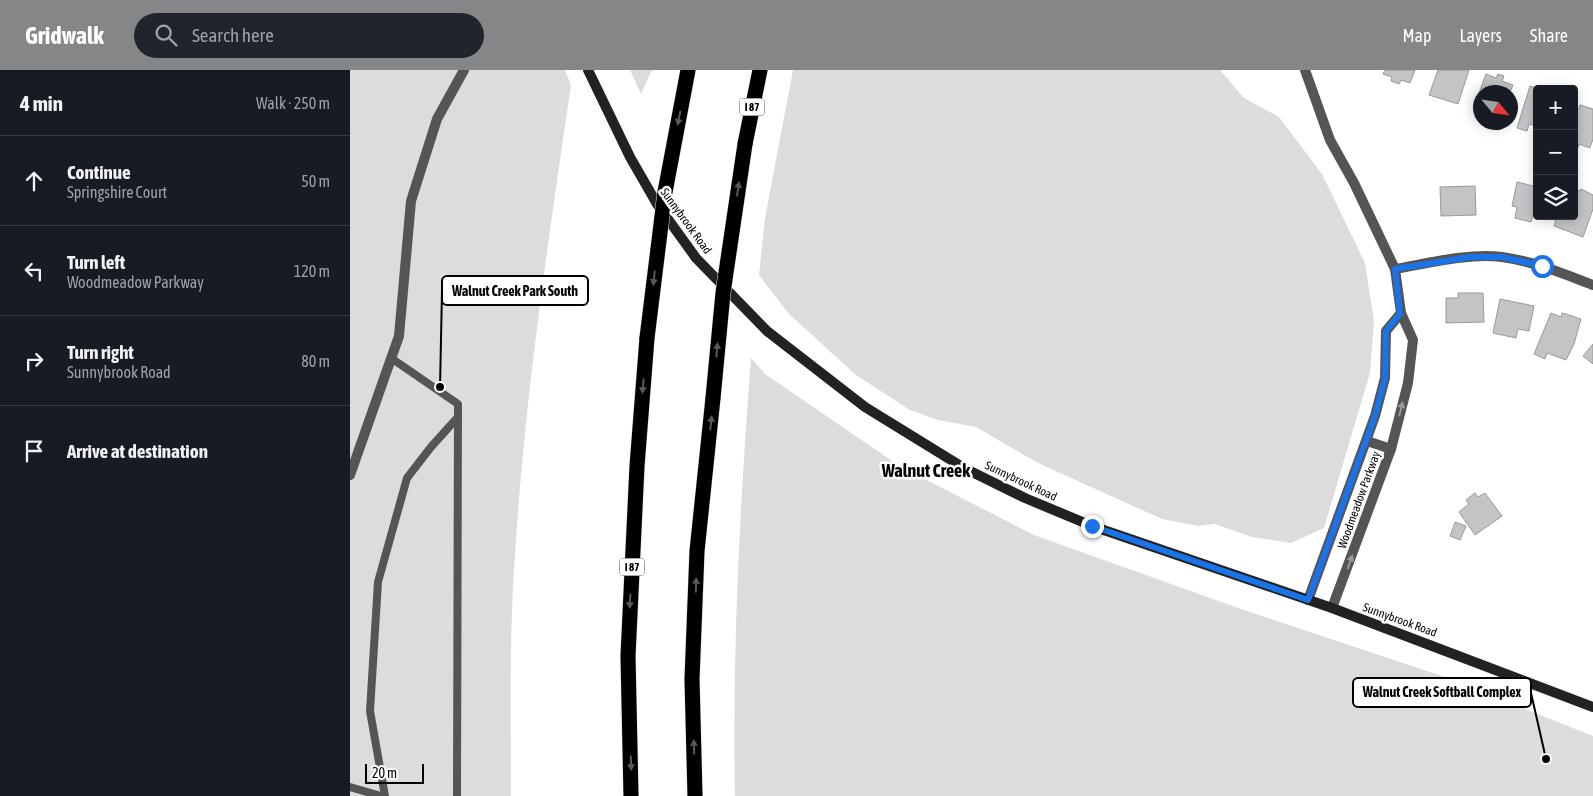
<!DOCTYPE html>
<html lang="en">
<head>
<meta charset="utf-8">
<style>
	:root { --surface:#171b24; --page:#20242c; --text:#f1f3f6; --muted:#9ea1a6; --line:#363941; --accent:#858687 }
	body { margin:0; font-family:"Asap Condensed",sans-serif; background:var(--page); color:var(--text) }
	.controls { position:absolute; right:15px; top:15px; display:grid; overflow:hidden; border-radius:5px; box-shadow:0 2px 12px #0003 }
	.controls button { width:45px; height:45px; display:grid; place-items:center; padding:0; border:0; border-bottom:1px solid var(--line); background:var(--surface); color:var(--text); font:25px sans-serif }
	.compass { position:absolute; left:1123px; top:15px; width:45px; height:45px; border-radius:50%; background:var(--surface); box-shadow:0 2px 12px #0003; rotate:119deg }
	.scale { position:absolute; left:15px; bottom:12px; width:59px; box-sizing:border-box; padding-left:5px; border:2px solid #000; border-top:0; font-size:14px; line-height:18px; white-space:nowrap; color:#000; -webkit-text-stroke:4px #fff; paint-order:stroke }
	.stop { position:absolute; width:15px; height:15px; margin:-11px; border:4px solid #1a73e8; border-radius:50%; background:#fff }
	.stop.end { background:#1a73e8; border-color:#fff; box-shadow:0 1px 5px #0008 }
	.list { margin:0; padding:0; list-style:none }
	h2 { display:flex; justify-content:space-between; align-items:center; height:65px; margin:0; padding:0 20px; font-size:21px }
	h2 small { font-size:16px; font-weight:400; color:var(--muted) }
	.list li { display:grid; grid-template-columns:32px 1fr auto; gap:15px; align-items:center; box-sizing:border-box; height:90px; padding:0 20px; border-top:1px solid var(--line) }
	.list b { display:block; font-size:19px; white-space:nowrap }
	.list p { margin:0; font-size:16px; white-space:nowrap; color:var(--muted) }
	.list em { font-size:16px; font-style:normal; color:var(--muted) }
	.icon { flex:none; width:28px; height:28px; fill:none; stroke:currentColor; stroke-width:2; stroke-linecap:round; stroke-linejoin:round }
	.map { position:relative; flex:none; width:1243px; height:726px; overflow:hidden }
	header { display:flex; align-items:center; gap:30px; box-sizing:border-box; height:70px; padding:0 25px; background:var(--accent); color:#fff }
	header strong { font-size:24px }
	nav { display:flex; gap:28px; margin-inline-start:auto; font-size:18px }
	.search { width:350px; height:45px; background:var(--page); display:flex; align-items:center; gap:12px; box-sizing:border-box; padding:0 18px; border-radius:28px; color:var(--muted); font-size:19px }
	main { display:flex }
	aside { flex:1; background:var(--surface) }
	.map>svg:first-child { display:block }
</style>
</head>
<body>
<header>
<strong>Gridwalk</strong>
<div class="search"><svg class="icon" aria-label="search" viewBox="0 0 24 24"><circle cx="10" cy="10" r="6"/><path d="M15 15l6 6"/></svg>Search here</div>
<nav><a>Map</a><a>Layers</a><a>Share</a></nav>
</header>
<main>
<aside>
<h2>4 min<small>Walk · 250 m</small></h2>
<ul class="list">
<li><svg class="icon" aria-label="ahead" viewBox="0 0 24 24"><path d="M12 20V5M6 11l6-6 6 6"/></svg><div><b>Continue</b><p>Springshire Court</p></div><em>50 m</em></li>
<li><svg class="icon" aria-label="left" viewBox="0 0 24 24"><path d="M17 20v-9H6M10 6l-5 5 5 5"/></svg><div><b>Turn left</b><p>Woodmeadow Parkway</p></div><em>120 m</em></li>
<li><svg class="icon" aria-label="right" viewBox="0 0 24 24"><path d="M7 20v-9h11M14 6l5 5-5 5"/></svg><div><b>Turn right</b><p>Sunnybrook Road</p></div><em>80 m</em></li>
<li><svg class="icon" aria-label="arrive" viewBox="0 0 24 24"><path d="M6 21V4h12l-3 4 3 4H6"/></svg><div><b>Arrive at destination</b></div></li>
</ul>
</aside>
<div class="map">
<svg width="1243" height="726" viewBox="0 0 1243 726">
	<rect width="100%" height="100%" fill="#fff"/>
	<!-- green -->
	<g fill="#dcdcdc">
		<path d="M0 0H215L221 15C198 171 175 327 165 484 159 565 161 645 161 726H0Z"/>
		<path d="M280 0H302L291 24Z"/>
		<path d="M443 0H870L894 28 929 47 972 104 1015 193 1024 252 1020 303 974 458 941 473 902 467 865 454 848 456 812 449 688 393 626 357 588 350 560 340 506 305 439 244 409 205 415 148Z"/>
		<path d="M401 288 415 304 551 397 684 465 891 539 1098 608 1243 666V726H385C382 580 390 434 401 288Z"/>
	</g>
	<!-- building -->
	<g fill="#c4c4c4" stroke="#999">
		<path d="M1035 0H1065L1060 13 1051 10 1049 14 1041 11 1042 7 1033 4Z"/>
		<path d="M1088 0H1119L1108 34 1079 25Z"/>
		<path d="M1136 4 1146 8 1148 4 1154 6 1152 11 1163 15 1160 22H1130V39L1124 37Z"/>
		<path d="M1180 16 1189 19H1187V56L1179 54 1177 61 1167 58Z"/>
		<path d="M1230 35 1243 39V69L1240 78 1229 74 1228 78 1224 77V37L1229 39Z"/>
		<path d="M1167 112 1187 117V129L1181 152 1165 148 1167 137 1162 136Z"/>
		<path d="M1125 116 1126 145 1091 146 1090 117Z"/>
		<path d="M1224 119 1230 121 1231 119 1243 125V139L1233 167 1204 156 1207 146H1224Z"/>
		<path d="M1108 223H1133L1134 252 1096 253V228H1108Z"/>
		<path d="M1150 229 1184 236 1179 261 1168 259 1166 268 1143 263Z"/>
		<path d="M1201 243 1211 247 1212 243 1216 244 1231 249 1224 274 1216 290 1197 283 1195 289 1184 284Z"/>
		<path d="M1243 274V294L1233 286Z"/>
		<path d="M1125 423 1128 427 1135 423 1152 446 1125 465 1109 442 1119 434 1116 430Z"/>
		<path d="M1105 452 1116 456 1110 470 1100 466Z"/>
	</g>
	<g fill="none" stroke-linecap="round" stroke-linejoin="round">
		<!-- motorway casing -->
		<g stroke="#dbdbdb" stroke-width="16">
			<g id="motorway">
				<path d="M395 74 410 0"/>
				<path d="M281 726 278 586 287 396 297 268"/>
				<path d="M345 726 342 609 347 481 363 328"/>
			</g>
		</g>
		<!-- service -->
		<g stroke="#555" stroke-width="8">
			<path d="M41 288 108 334 107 726"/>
			<path d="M0 717 31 726"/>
			<path d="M35 726 20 641 28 512 57 408 81 377 108 347"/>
		</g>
		<!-- minor -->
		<g stroke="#555" stroke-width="10">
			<path d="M955 0 980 70 1004 113 1045 199 1051 243 1063 270 1058 313 1041 379 982 538"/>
			<path d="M1045 199C1080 193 1117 183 1152 187 1183 191 1214 204 1243 215"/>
			<path d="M1017 371 1041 379"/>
			<path d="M0 405 49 266 61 131 87 49 114 0"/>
			<path d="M958 530 1025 346 1035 308 1036 261 1051 243"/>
		</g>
		<!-- secondary -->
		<path stroke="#222" stroke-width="10" d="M238 0 280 87 307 134 346 188 417 261 515 337 614 398 675 428 742 456 982 538 1243 637"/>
		<!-- motorway -->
		<use href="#motorway" stroke="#000" stroke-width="15"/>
		<!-- motorway-bridge casing -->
		<g stroke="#dbdbdb" stroke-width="16" stroke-linecap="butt">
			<g id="motorway-bridge">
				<path d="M297 268 315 122 338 0"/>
				<path d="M363 328 373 223 395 74"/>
			</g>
		</g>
		<!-- motorway-bridge -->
		<use href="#motorway-bridge" stroke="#000" stroke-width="15"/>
	</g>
	<!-- one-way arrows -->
	<defs><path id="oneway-solid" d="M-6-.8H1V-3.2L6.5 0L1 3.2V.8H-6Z" transform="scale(1.25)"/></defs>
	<g fill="#595959">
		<use href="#oneway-solid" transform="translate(329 48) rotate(101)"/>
		<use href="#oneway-solid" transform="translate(388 119) rotate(-82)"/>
		<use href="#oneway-solid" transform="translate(304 208) rotate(97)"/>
		<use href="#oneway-solid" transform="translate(367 280) rotate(-85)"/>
		<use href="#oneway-solid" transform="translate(293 316) rotate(95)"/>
		<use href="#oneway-solid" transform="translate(361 353) rotate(-84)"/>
		<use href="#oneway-solid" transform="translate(346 515) rotate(-88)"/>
		<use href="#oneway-solid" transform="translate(280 531) rotate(93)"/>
		<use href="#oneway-solid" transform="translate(344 677) rotate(-92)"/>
		<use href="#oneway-solid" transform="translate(281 693) rotate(88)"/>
	</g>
	<g fill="#999">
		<use href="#oneway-solid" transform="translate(1051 339) rotate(-76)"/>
		<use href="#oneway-solid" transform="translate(1000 492) rotate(-70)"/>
	</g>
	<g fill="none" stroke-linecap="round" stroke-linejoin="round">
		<!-- route -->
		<path stroke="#1a73e8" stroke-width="6" d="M742 456 958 530 1025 346 1035 308 1036 261 1050 244 1045 199 1120 187H1152L1192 196"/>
	</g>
	<g text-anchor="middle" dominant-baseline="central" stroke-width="5" stroke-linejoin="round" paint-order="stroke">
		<!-- shield labels -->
		<g fill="#fff" stroke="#4c4c4c" stroke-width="1">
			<rect x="389.5" y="28.5" width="25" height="17" rx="4"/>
			<rect x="269.5" y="488.5" width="25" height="17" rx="4"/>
		</g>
		<g font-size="11" font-weight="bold" fill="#000">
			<text x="402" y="37">I 87</text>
			<text x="282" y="497">I 87</text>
		</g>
		<!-- street labels -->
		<g font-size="12" fill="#000" stroke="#fff">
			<text transform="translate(336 151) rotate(54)">Sunnybrook Road</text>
			<text transform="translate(671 411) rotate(25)">Sunnybrook Road</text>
			<text transform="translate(1009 430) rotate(-70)">Woodmeadow Parkway</text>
			<text transform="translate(1050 550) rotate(20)">Sunnybrook Road</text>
		</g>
		<!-- district labels -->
		<g font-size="18" font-weight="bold" fill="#000" stroke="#fff">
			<text x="576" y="400">Walnut Creek</text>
		</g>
	</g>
	<!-- callouts -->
	<path fill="none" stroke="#000" stroke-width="2" d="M90 317L92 221M1196 689L1181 623"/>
	<g fill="#000" stroke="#fff" stroke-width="2">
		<circle cx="90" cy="317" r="5"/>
		<circle cx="1196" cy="689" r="5"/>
	</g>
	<g fill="#fff" stroke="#000" stroke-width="2">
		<rect x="92" y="206" width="146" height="29" rx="5"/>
		<rect x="1003" y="608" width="178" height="29" rx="5"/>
	</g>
	<g font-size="14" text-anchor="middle" font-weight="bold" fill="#000">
		<text x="165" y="226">Walnut Creek Park South</text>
		<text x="1092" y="627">Walnut Creek Softball Complex</text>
	</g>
</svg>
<div class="controls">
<button>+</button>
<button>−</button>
<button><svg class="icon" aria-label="layers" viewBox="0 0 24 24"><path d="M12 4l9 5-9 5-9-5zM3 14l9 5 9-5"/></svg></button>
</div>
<svg class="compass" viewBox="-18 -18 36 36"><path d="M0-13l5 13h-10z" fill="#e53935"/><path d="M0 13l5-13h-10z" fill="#9ea1a6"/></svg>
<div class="scale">20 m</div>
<div class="stop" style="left:1192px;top:196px"></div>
<div class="stop end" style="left:742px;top:456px"></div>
</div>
</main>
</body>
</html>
